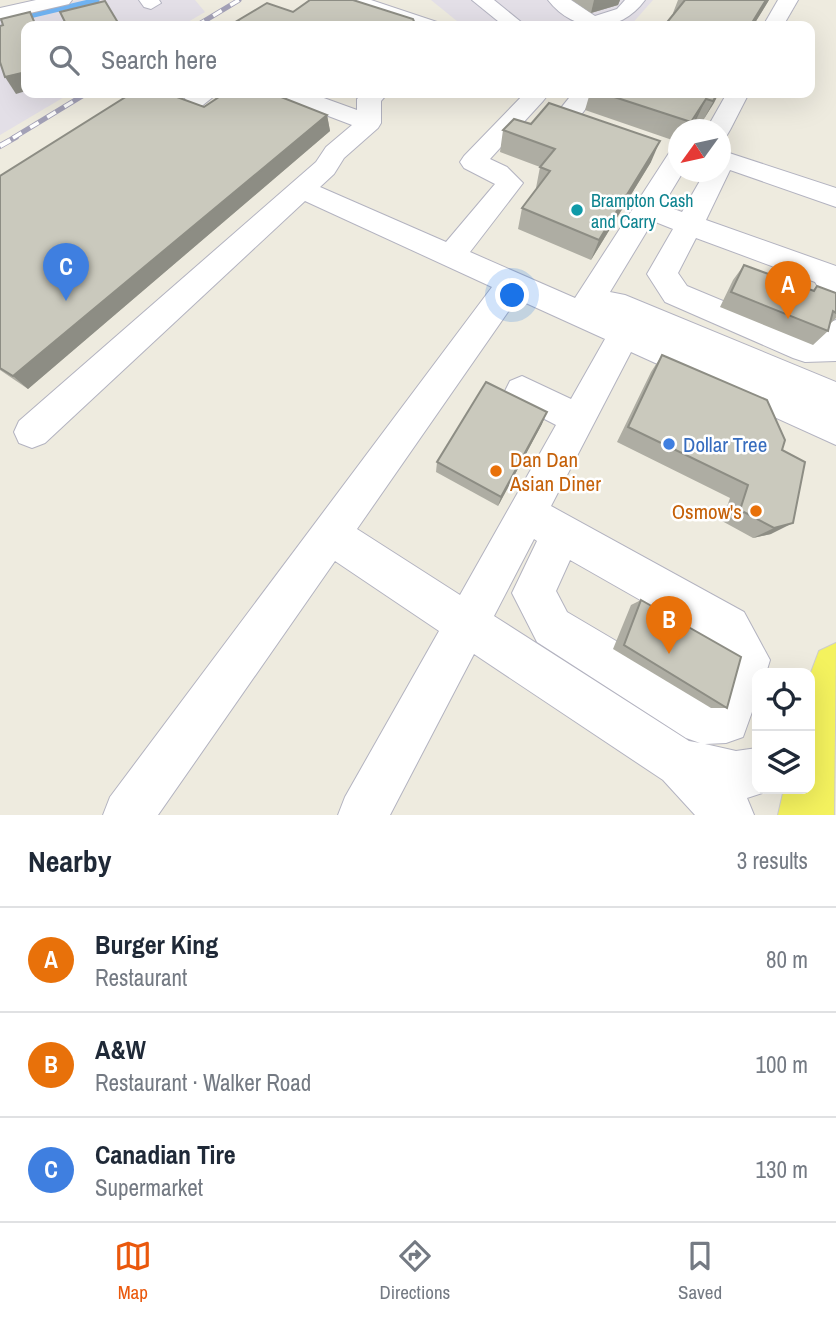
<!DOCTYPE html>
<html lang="en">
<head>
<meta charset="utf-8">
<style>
	:root { --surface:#fff; --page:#f6f6f7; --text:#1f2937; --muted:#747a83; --line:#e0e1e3; --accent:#ea580c }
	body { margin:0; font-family:"Archivo Narrow",sans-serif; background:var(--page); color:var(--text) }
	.controls { position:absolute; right:21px; bottom:21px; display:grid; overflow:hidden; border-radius:14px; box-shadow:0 7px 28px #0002 }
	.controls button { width:63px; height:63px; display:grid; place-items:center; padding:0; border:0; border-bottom:2px solid var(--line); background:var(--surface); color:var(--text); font:35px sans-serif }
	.compass { position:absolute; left:668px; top:119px; width:63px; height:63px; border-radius:50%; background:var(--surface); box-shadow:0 7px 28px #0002; rotate:237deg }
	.you { position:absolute; left:513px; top:296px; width:24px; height:24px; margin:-18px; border:5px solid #fff; border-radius:50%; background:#1a73e8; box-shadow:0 0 0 10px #1a73e833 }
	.badge { display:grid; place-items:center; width:46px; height:46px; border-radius:50%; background:var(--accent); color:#fff; font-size:23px; font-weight:700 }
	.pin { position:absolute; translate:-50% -58px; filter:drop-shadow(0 2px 4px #0008) }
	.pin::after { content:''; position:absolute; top:37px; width:24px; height:21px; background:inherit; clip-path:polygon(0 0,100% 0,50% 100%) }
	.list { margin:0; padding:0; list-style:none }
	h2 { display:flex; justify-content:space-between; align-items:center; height:91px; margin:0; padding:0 28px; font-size:30px }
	h2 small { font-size:23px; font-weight:400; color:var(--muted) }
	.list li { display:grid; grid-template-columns:46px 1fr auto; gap:21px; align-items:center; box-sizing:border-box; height:105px; padding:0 28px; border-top:2px solid var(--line) }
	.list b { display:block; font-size:26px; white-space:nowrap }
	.list p { margin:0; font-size:23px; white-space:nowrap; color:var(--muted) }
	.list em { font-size:23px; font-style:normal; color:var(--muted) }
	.icon { flex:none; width:38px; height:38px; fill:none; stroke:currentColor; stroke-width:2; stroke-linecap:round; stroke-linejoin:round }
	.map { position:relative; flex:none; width:836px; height:815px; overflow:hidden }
	.search { position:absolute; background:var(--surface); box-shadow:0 7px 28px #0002; left:21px; right:21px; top:21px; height:77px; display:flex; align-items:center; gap:18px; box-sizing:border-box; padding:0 24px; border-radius:14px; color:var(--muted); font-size:26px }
	.sheet { height:406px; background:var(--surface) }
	nav { display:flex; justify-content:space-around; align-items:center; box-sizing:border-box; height:98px; border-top:2px solid var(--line); background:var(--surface); font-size:19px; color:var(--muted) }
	nav a { display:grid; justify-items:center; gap:4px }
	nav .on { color:var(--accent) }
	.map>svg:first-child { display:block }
</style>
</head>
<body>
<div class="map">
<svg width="836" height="815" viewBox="0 0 836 815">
	<rect width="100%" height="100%" fill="#eeebdf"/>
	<!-- industrial -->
	<g fill="#e3dfe7">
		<path d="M78 0H195L205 12 181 26H26V93H71L0 135V18Z"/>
		<path d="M431 0H653L630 26H463Z"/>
	</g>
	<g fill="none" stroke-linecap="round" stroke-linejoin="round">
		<!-- stream -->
		<path stroke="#70b3f2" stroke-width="5" d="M21 18 97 0"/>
		<!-- minor casing -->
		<g stroke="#b3b3c0" stroke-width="2">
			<g id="minor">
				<path d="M36 0H72L69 4 0 20V8Z"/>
				<path d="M139 0H159L161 3 151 9 144 7Z"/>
				<path d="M341 0H371L437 22 440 26H411L344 4Z"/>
				<path d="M472 0H494L526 26H504Z"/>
				<path d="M548 0H571L595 16 617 9 625 0H645C620 35 574 34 548 0Z"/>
				<path d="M778 0H798L783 26H763Z"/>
				<path d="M192 93H218L188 117H172L168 112Z"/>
				<path d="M278 93H310L357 110V99L363 93H388L381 101V123L378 128 344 158 334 174 320 187 446 242 495 184 464 168 460 162 464 156 525 93H544L547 96 543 101 490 159 507 167 523 183 470 252 575 298 669 153 678 151V172H683L663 205 682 212 705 172H720V150L836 188V207L730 170 706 220 836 266V303L825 299 815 282 696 238 678 273 687 286 807 336H819L825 324 836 320V361L805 362 793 358 665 302 647 274 673 229 653 221 610 292 625 295 836 382V445L631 352 551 506 744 612 770 660 766 673H757V698L743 737 726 743 705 744 736 751 757 748V789H775L747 798 754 815H695L663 780 474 654 390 815H338L345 797 439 631 335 561 158 815H103L110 797 492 287 305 201 45 443 32 448 19 443 14 432 19 421 316 162 326 147 352 125 281 98ZM517 299 605 339 571 399 522 376 510 381 505 391 510 401 556 425 460 595 357 529ZM534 539 537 541 512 593 537 642 686 738 700 743 689 741 494 616ZM570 560 714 642 725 662 711 697 567 612 556 591Z"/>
				<path d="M573 93H596C586 108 576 129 556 124L552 119Z"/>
				<path d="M727 93H749L730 130 727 135 720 137V130H706Z"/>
			</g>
		</g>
		<!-- major casing -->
		<g stroke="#cdcdcd" stroke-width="2">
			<path id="major" d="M836 643 834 815H778L784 789H810V675L819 651Z"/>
		</g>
		<!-- minor -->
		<use href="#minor" fill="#fff" fill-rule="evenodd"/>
		<!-- major -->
		<use href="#major" fill="#f4f25e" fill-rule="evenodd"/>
		<!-- rail-far1 casing -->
		<g stroke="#a3a1b7" stroke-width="5">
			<g id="rail-far1">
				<path d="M196 26 239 0"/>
				<path d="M13 138 87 93"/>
			</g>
		</g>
		<!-- rail casing -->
		<g stroke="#a3a1b7" stroke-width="6">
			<path id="rail" d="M0 146 16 137"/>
		</g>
		<!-- rail-far1 -->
		<use href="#rail-far1" stroke="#fff" stroke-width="3.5" stroke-dasharray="10" stroke-linecap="butt"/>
		<!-- rail -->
		<use href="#rail" stroke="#fff" stroke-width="4.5" stroke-dasharray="12" stroke-linecap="butt"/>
	</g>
	<!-- wall -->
	<g fill="#aeada3">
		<path d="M572 0H620L618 5 591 13Z"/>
		<path d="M678 0H769L753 26H664L674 13H673Z"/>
		<path d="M293 12 416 26H238L237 21Z"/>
		<path d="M590 93H719L702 122 696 120 690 130H678V142L585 110Z"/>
		<path d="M204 107 327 115 330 131 28 389 0 370V176Z"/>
		<path d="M503 130 651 162 591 260 518 229 522 208 537 188H536L540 167 500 152Z"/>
		<path d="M744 265 812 291 817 286 836 293V318L830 324 828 331 813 345 720 307 733 280Z"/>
		<path d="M662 355 782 450 805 462 771 534 753 538 722 521 730 498 617 442 651 372Z"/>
		<path d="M542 424 498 506 436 472 437 462Z"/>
		<path d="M641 600 727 708H711L613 649 631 605Z"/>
	</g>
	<!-- shaded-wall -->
	<g fill="#8d8d84">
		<path d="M594 0H620L618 5 591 13Z"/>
		<path d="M766 0H769L753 26H750Z"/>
		<path d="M26 72V91L16 94 5 77Z"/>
		<path d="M718 93H719L714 103 702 122Z"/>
		<path d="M706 99 696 120 690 130H688Z"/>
		<path d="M327 115 330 131 28 389 13 376Z"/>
		<path d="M660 141 651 162 591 260 599 240Z"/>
		<path d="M547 412 542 424 498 506 501 497Z"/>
		<path d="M793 523 771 534 753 538 774 528Z"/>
	</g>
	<!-- building -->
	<g fill="#cac9bd" stroke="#8d8d84" stroke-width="2">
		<path d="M310 0H353L413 19 416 26H252L237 21 267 3 293 12Z"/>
		<path d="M685 0H766L750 26H664Z"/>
		<path d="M105 1 120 26H67L60 12Z"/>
		<path d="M30 12 36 26H26V72L5 77 0 62V26L3 25 1 19Z"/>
		<path d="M132 93H166L204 107 225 93H271L327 115 13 376 0 368V176Z"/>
		<path d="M602 93H718L713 101 706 99 691 122Z"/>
		<path d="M549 103 660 141 599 240 522 208 550 171 540 167 555 149 503 130 514 119 531 124Z"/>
		<path d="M744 265 814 291 817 286 836 293V313L833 311 828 331 731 292Z"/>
		<path d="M662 355 767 400 785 440 782 450 805 462 793 523 774 528 740 510 748 485 628 427Z"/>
		<path d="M486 382 547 412 501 497 437 462Z"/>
		<path d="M641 600 741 657 727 708 624 645Z"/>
	</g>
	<!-- markers -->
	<circle fill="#0f9aa8" stroke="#fff" stroke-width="2.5" cx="577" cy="210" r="7"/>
	<circle fill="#3f7fe0" stroke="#fff" stroke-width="2.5" cx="669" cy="444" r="7"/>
	<g fill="#e8710a" stroke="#fff" stroke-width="2.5">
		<circle cx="496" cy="471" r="7"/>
		<circle cx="756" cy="511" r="7"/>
	</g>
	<g text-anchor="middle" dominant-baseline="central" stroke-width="5" stroke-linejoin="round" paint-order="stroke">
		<!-- far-culture labels -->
		<g font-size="18" fill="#0d838f" stroke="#fff" text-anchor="start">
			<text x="591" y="200">Brampton Cash<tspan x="591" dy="21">and Carry</tspan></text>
		</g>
		<!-- shop labels -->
		<g font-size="21" fill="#366cbe" stroke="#fff" text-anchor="start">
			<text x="683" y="444">Dollar Tree</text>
		</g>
		<!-- food labels -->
		<g font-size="21" fill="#c56008" stroke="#fff" text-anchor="start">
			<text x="510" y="459">Dan Dan<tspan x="510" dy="24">Asian Diner</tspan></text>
			<text x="742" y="511" text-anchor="end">Osmow's</text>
		</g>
	</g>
</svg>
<div class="controls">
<button><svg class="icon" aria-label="locate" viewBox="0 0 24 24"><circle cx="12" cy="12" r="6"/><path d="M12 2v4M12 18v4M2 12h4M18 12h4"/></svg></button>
<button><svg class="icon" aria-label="layers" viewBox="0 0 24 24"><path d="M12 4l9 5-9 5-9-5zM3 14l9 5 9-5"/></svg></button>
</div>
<svg class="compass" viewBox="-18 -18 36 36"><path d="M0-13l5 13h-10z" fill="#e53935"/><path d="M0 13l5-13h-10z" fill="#747a83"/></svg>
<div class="you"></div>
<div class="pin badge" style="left:788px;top:319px;background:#e8710a">A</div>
<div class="pin badge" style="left:669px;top:654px;background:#e8710a">B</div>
<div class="pin badge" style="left:66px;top:301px;background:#3f7fe0">C</div>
<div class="search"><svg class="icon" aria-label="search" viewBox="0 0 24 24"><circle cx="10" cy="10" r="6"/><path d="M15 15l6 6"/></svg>Search here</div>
</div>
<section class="sheet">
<h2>Nearby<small>3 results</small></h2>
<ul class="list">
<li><span class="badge" style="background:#e8710a">A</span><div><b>Burger King</b><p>Restaurant</p></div><em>80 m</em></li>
<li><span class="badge" style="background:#e8710a">B</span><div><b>A&amp;W</b><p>Restaurant · Walker Road</p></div><em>100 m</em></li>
<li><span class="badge" style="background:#3f7fe0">C</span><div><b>Canadian Tire</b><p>Supermarket</p></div><em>130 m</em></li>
</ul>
</section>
<nav>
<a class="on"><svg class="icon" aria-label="map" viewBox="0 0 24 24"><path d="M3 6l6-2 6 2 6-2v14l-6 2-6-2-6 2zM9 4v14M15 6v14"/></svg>Map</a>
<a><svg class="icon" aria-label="directions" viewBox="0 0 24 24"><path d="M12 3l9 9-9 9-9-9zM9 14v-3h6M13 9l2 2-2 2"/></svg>Directions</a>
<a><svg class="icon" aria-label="saved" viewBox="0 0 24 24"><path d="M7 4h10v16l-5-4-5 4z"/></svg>Saved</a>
</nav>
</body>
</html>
